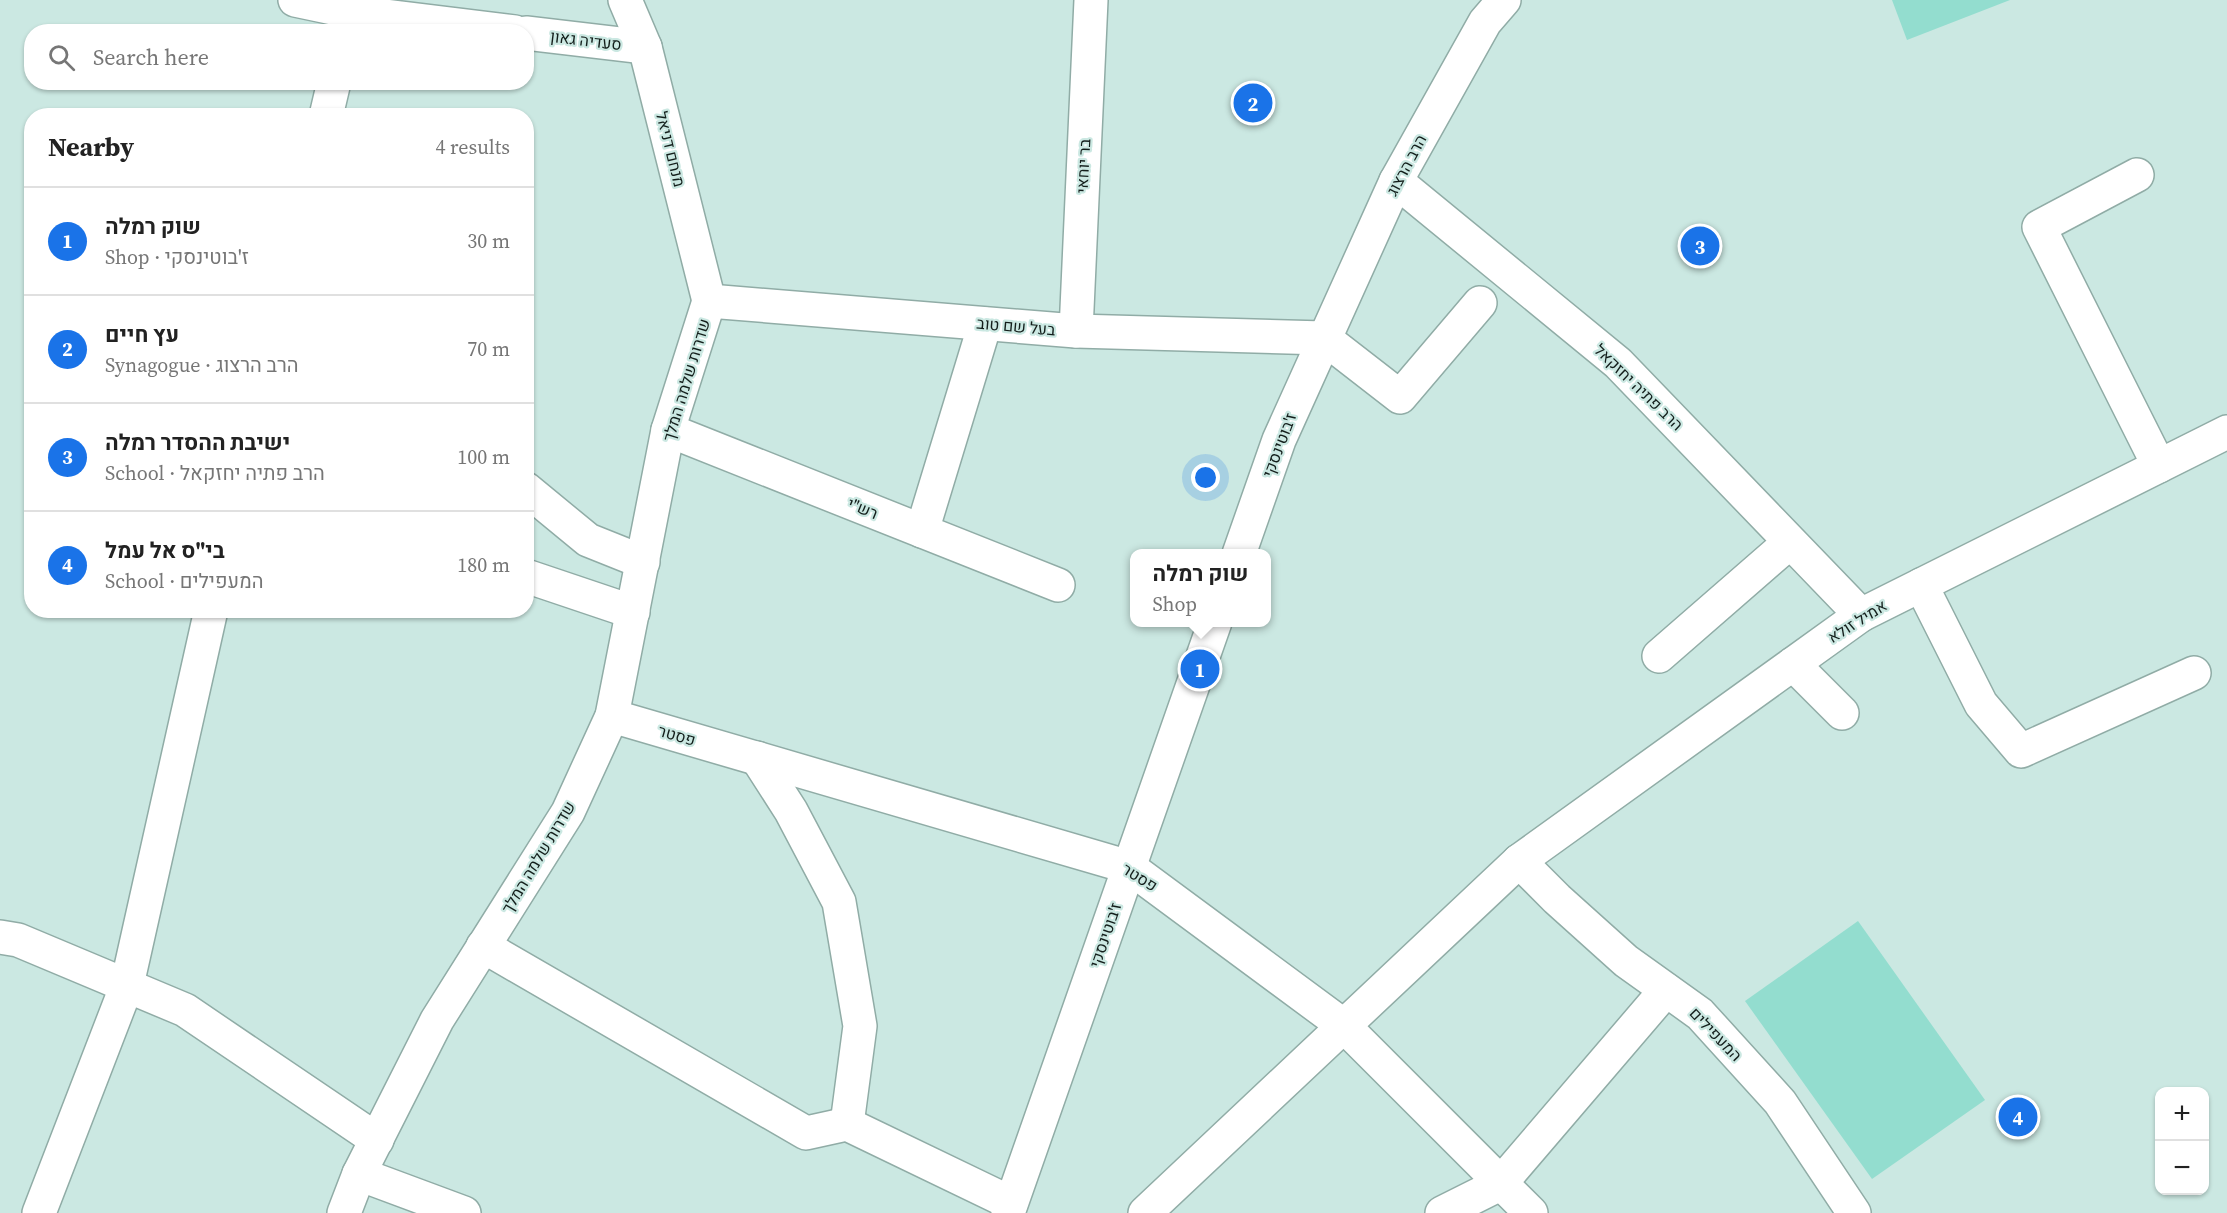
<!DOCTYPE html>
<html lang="en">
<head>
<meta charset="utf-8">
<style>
	:root { --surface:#fff; --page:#f2f2f2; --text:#222; --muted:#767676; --line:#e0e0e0; --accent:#1a73e8 }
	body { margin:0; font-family:"Source Serif 4",Heebo,serif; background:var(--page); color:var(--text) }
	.controls { position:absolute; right:18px; bottom:18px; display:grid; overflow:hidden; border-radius:12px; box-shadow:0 2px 4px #0004 }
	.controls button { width:54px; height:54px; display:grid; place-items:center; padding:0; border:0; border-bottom:2px solid var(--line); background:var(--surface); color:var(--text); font:30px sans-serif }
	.you { position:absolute; left:1206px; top:478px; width:21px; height:21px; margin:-15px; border:4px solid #fff; border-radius:50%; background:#1a73e8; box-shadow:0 0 0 9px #1a73e833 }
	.badge { display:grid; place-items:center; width:39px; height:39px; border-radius:50%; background:var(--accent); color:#fff; font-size:20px; font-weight:700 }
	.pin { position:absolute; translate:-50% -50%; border:3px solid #fff; box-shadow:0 2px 6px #0006 }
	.popup { position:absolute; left:1130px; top:549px; width:141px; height:78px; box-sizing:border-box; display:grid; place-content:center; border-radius:12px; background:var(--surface); filter:drop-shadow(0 2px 4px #0005); font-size:20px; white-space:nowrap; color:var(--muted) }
	.popup b { font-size:22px; color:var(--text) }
	.popup::after { content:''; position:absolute; left:50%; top:100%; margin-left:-12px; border:12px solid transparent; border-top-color:var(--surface) }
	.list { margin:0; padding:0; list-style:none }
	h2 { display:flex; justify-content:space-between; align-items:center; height:78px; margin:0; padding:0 24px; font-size:26px }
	h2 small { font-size:20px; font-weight:400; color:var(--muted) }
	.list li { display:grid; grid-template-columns:39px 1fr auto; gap:18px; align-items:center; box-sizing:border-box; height:108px; padding:0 24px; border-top:2px solid var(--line) }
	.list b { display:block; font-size:22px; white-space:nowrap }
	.list p { margin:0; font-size:20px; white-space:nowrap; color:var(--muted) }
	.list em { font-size:20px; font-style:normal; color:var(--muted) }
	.icon { flex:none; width:33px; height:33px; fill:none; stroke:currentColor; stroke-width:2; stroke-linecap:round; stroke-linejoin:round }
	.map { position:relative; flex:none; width:2227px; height:1213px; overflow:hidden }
	.search { position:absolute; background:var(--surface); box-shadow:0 2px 4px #0004; left:24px; top:24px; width:510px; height:66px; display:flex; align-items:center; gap:15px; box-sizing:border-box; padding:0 21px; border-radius:24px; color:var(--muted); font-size:22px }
	.panel { position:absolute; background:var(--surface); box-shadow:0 2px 4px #0004; left:24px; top:108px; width:510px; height:510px; border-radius:24px }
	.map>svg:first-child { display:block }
</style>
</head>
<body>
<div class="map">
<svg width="2227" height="1213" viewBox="0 0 2227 1213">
	<rect width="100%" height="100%" fill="#cbe8e2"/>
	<!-- green -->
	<g fill="#93ddcf">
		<path d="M1892 0H2010L1907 40Z"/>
		<path d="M1858 921 1985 1100 1872 1179 1745 1001Z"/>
	</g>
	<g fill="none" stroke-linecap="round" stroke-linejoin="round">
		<!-- minor casing -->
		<g stroke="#90aca6" stroke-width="36">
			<g id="minor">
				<path d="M295 0 352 12 515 32"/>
				<path d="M625 0 645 47 709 301"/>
				<path d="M526 33 645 47"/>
				<path d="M326 116 334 82"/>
				<path d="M2137 175 2039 227 2159 466"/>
				<path d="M1396 181 1618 363 1861 615"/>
				<path d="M709 301 1076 331 1324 338"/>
				<path d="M1076 331 1091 0"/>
				<path d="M1324 338 1400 397 1480 303"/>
				<path d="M668 430 1058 585"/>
				<path d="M526 489 588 540 643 562"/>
				<path d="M922 531 985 324"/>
				<path d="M1239 554 1279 440 1396 181 1485 22 1504 0"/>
				<path d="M526 576 633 612"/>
				<path d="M1921 585 1981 704 2021 751 2194 673"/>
				<path d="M1659 656 1790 542"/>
				<path d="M1793 664 1842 713"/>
				<path d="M612 716 1129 867 1344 1026 1531 1213"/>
				<path d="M757 758 791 811 839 902 860 1026 847 1124"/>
				<path d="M1519 861 1557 899 1626 961 1700 1014 1780 1102 1854 1213"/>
				<path d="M0 937 18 940 185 1010 377 1140"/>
				<path d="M483 946 806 1133 847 1124 1011 1203"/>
				<path d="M359 1174 464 1213"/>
				<path d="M39 1213 127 985 211 610"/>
				<path d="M344 1213 359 1174 437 1020 568 812 612 716 668 430 709 301"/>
				<path d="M1008 1213 1215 622"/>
				<path d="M1145 1213 1519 861 1861 615 2227 432"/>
				<path d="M1442 1213 1500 1184 1666 990"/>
			</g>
		</g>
		<!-- minor -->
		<use href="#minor" stroke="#fff" stroke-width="33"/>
	</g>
	<g text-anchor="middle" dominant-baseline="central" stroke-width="4.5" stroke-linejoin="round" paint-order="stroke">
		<!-- street labels -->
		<g font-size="16" fill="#131e1b" stroke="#cbe8e2">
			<text transform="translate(586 40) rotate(7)">סעדיה גאון</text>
			<text transform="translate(671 149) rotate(76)">מנחם דניאל</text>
			<text transform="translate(1406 165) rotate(-62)">הרב הרצוג</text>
			<text transform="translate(1083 166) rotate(-87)">בר יוחאי</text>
			<text transform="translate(1016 326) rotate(5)">בעל שם טוב</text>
			<text transform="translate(686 380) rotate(-73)">שדרות שלמה המלך</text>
			<text transform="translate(1639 387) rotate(44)">הרב פתיה יחזקאל</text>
			<text transform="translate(1279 445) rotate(-69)">ז'בוטינסקי</text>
			<text transform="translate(863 508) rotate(22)">רש"י</text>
			<text transform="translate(1857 621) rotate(-32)">אמיל זולא</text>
			<text transform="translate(677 735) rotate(16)">פסטר</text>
			<text transform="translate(538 857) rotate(-59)">שדרות שלמה המלך</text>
			<text transform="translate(1140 877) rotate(32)">פסטר</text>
			<text transform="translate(1105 935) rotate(-71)">ז'בוטינסקי</text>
			<text transform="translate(1716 1034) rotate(46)">המעפילים</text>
		</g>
	</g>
</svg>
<div class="controls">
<button>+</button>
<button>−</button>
</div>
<div class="you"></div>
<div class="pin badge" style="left:1200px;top:669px">1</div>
<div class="popup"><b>שוק רמלה</b>Shop</div>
<div class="pin badge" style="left:1253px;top:103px">2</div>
<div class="pin badge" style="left:1700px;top:246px">3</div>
<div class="pin badge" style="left:2018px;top:1117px">4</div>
<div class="search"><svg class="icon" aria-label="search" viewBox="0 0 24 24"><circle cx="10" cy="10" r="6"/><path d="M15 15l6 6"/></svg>Search here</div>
<section class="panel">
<h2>Nearby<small>4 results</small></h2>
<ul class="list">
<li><span class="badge">1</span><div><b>שוק רמלה</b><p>Shop · ז'בוטינסקי</p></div><em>30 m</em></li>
<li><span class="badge">2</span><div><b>עץ חיים</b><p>Synagogue · הרב הרצוג</p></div><em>70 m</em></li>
<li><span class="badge">3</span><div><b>ישיבת ההסדר רמלה</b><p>School · הרב פתיה יחזקאל</p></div><em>100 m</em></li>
<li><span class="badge">4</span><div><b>בי&quot;ס אל עמל</b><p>School · המעפילים</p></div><em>180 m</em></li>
</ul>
</section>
</div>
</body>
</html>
